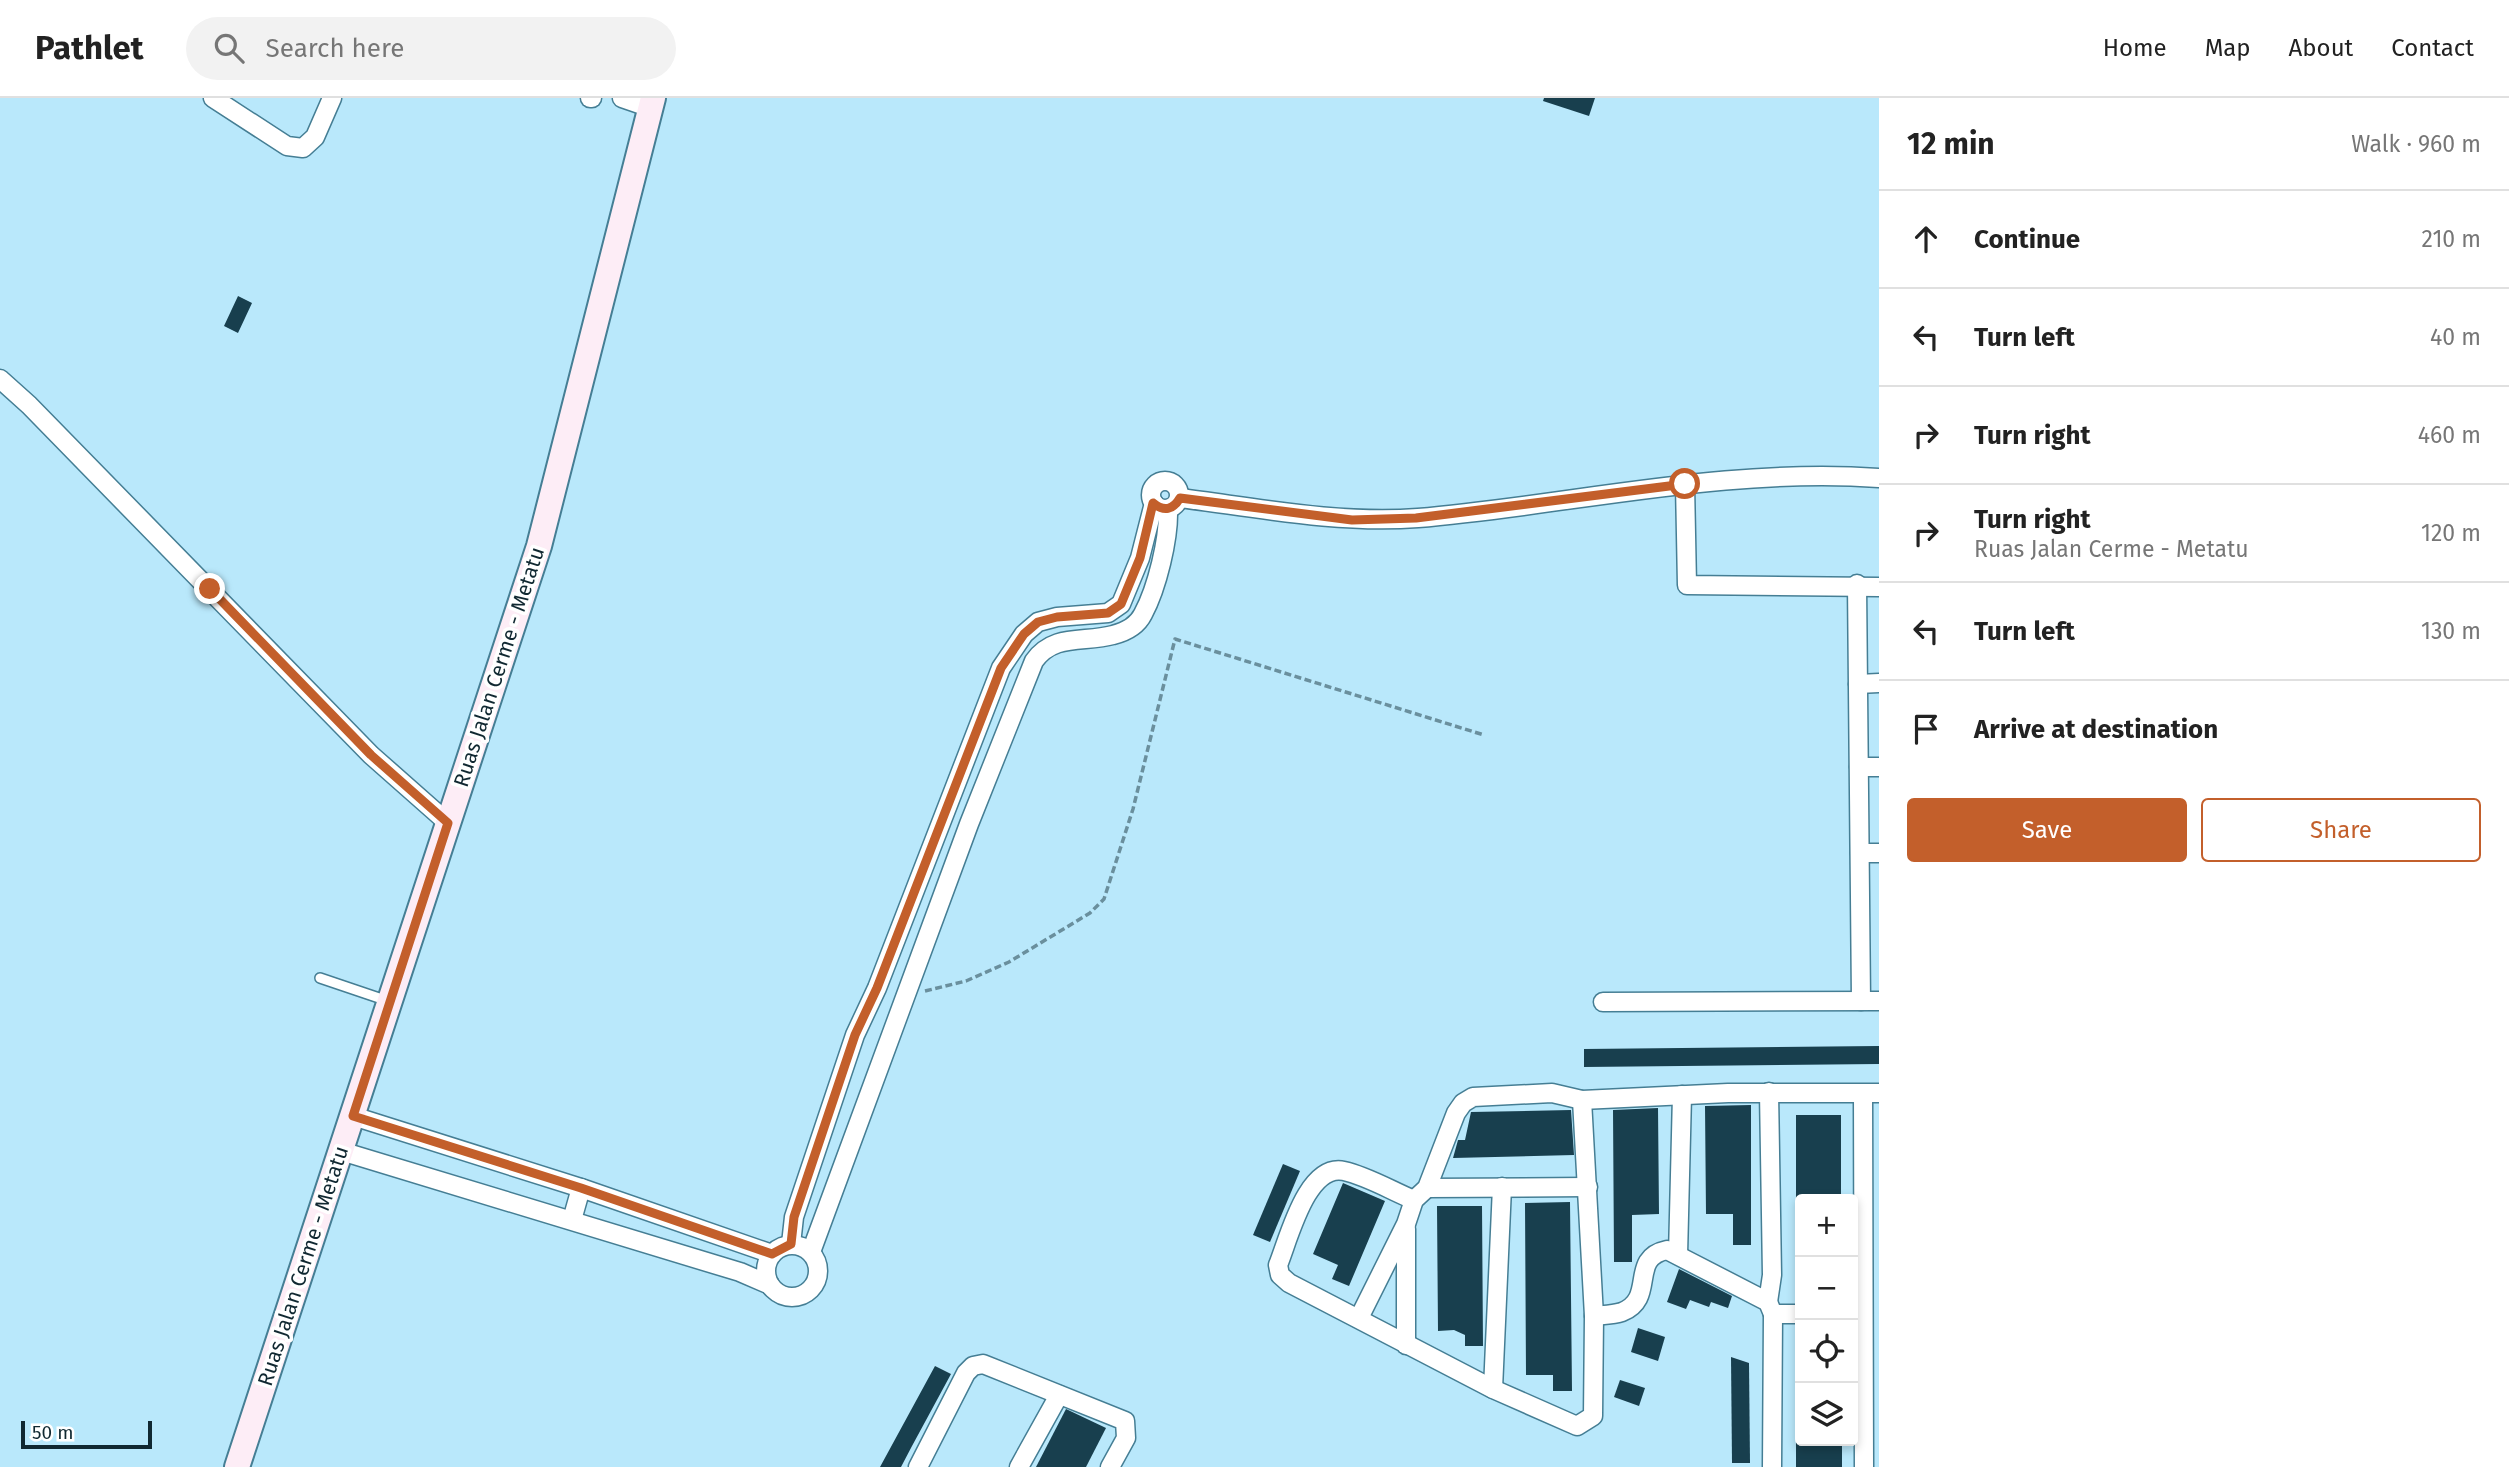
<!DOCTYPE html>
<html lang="en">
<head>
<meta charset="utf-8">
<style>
	:root { --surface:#fff; --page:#f2f2f2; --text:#222; --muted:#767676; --line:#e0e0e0; --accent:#c35f2b }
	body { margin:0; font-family:"Fira Sans",sans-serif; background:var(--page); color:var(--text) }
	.controls { position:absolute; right:21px; bottom:21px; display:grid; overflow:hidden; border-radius:7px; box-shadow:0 4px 10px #0003 }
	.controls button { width:63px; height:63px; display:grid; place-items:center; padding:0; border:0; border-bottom:2px solid var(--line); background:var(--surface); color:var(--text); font:35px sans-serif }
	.scale { position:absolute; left:21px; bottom:18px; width:131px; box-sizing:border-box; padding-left:7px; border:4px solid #102831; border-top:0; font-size:19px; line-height:24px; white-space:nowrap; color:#102831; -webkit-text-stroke:5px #fff; paint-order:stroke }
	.stop { position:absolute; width:21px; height:21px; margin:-16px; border:5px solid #c35f2b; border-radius:50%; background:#fff }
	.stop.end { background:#c35f2b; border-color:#fff; box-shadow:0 2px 7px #0008 }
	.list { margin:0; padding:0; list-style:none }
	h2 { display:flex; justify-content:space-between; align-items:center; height:91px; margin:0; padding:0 28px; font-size:30px }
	h2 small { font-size:23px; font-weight:400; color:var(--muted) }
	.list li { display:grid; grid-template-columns:46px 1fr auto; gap:21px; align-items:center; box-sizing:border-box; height:98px; padding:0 28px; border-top:2px solid var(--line) }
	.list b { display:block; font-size:26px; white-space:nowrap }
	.list p { margin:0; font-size:23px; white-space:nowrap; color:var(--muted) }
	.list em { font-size:23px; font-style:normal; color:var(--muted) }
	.actions { display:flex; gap:14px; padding:21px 28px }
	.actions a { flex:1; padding:16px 0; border:2px solid var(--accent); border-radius:7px; text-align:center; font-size:24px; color:var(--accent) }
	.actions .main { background:var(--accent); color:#fff }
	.icon { flex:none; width:38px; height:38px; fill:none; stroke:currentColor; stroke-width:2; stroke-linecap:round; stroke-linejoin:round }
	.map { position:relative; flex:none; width:1879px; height:1369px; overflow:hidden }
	header { display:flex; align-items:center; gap:42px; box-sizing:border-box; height:98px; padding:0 35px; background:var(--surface); border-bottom:2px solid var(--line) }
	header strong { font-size:33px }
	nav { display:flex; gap:38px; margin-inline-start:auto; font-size:24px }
	.search { width:490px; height:63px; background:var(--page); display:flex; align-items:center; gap:18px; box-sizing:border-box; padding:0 24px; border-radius:38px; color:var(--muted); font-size:26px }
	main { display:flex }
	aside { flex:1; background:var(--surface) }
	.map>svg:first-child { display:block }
</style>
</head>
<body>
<header>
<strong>Pathlet</strong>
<div class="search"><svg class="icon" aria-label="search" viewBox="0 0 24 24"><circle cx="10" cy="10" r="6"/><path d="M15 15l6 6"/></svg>Search here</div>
<nav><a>Home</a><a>Map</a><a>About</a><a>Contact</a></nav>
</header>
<main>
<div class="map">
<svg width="1879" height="1369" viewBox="0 0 1879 1369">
	<rect width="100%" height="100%" fill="#b9e8fb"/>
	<!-- building -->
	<g fill="#183f4e">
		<path d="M1544 0H1595L1589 18 1543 3Z"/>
		<path d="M238 198 252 205 238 235 224 228Z"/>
		<path d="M1879 948V966L1584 969V951Z"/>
		<path d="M1751 1007V1147H1733V1116H1706L1705 1008Z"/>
		<path d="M1658 1010 1659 1116 1632 1117V1164H1614L1613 1012Z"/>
		<path d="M1571 1012 1574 1057 1453 1060 1458 1042H1465L1471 1014Z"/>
		<rect x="1796" y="1017" width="45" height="84"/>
		<path d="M1283 1066 1300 1073 1270 1144 1253 1137Z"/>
		<path d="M1343 1085 1385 1103 1349 1188 1332 1181 1338 1167 1313 1156Z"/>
		<path d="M1570 1104 1572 1293H1553V1277H1526L1525 1105Z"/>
		<path d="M1437 1108H1482L1483 1248H1465V1237L1454 1232 1438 1233Z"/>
		<path d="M1679 1171 1732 1198 1728 1210 1711 1204 1709 1209 1690 1202 1686 1211 1667 1204Z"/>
		<path d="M1638 1230 1665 1239 1658 1263 1631 1254Z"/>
		<path d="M1731 1259 1749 1265 1750 1365H1732Z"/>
		<path d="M935 1268 951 1276 912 1348 901 1369H880Z"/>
		<path d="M1620 1282 1645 1290 1639 1308 1614 1299Z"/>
		<path d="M1066 1311 1106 1330 1086 1369H1036Z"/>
		<rect x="1796" y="1343" width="46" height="26"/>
	</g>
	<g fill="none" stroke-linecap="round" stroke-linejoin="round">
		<!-- lane casing -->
		<g stroke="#457e94" stroke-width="12">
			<path id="lane" d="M320 880 388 903"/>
		</g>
		<!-- street casing -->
		<g stroke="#457e94" stroke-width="21">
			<g id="street">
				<path d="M213 0 287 48 303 50 315 39 332 0"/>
				<path d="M590 0H592"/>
				<path d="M622 0 651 10"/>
				<path d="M0 281 29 307 371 657 448 725"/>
				<circle cx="1165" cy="397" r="14"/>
				<path d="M1685 386 1687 487 1879 489"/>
				<path d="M1180 400C1258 410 1338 426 1418 420 1571 407 1724 369 1879 380"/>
				<path d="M1857 486 1861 903"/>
				<path d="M1858 586 1879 585"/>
				<path d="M1859 669H1879"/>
				<path d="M1860 755H1879"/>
				<path d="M1603 904 1879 903"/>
				<path d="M1863 996 1864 1369"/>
				<path d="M353 1018 581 1090 772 1156"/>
				<path d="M341 1053 740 1174 770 1187"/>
				<path d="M1427 1090 1588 1089"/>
				<path d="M1414 1102C1392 1093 1367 1078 1344 1073 1307 1065 1289 1140 1278 1167L1280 1177 1289 1185 1493 1291 1577 1328 1593 1318 1594 1218 1582 1002"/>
				<path d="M572 1122 581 1090"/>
				<path d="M1406 1131V1247"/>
				<path d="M791 1146 794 1119 855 937 877 890 1001 570 1024 536 1038 524 1057 519 1108 515 1121 506 1140 460 1154 405"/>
				<circle cx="792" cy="1173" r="26"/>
				<path d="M811 1154 969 726 1034 563C1054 535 1084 545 1113 537 1125 534 1137 528 1143 516 1157 490 1169 441 1168 411"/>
				<path d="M1678 1157 1682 997"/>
				<path d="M1768 1204 1772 1177 1769 994"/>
				<path d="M1594 1218C1602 1217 1613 1217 1622 1214 1657 1200 1628 1160 1667 1152L1768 1204 1773 1216H1800"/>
				<path d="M1359 1220 1406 1126 1414 1102 1427 1090 1456 1015 1463 1005 1473 999 1552 995 1582 1002 1728 995H1879"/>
				<path d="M1493 1291 1502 1089"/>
				<path d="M918 1369 966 1275 973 1268 983 1266 1125 1323 1126 1340 1110 1369"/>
				<path d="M1019 1369 1059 1297"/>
				<path d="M1772 1369 1773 1216"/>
			</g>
		</g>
		<!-- secondary casing -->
		<g stroke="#457e94" stroke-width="28">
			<path id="secondary" d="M237 1369 539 448 653 0"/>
		</g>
		<!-- path -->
		<path stroke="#6a8f9d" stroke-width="3.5" stroke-dasharray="7 3.5" stroke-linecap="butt" d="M925 893 966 883 1009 864 1090 815 1104 801 1133 711 1175 541 1484 637"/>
		<!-- lane -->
		<use href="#lane" stroke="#fff" stroke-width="9"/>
		<!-- street -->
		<use href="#street" stroke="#fff" stroke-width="18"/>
		<!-- secondary -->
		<use href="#secondary" stroke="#fdedf6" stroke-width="24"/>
	</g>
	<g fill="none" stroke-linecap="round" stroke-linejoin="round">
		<!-- route -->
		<path stroke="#c35f2b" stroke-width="9" d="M210 491 371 657 448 725 353 1018 581 1090 772 1156 791 1146 794 1119 855 937 877 890 1001 570 1024 536 1038 524 1057 519 1108 515 1121 506 1140 460 1153 405C1164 414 1173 412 1180 400L1352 422 1416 420 1685 386"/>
	</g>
	<g text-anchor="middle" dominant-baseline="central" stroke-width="7" stroke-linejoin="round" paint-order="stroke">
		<!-- street labels -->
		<g font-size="21" fill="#102831" stroke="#fff">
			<text transform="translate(499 569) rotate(-72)">Ruas Jalan Cerme - Metatu</text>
			<text transform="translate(303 1168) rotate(-72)">Ruas Jalan Cerme - Metatu</text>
		</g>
	</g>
</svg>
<div class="controls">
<button>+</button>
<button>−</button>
<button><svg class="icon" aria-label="locate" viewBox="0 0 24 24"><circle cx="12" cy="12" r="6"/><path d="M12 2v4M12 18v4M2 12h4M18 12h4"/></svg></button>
<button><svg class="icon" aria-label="layers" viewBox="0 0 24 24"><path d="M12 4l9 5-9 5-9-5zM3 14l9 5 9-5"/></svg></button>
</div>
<div class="scale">50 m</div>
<div class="stop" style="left:1685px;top:386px"></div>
<div class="stop end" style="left:210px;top:491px"></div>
</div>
<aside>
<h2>12 min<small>Walk · 960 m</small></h2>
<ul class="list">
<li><svg class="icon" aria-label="ahead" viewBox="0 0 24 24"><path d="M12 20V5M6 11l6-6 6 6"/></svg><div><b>Continue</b></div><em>210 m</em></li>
<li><svg class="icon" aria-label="left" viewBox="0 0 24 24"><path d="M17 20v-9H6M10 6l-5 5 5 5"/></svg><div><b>Turn left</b></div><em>40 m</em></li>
<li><svg class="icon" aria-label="right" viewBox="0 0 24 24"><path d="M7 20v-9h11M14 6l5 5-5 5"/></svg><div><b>Turn right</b></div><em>460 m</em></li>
<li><svg class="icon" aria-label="right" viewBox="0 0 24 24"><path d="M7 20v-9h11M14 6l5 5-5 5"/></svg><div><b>Turn right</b><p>Ruas Jalan Cerme - Metatu</p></div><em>120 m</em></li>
<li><svg class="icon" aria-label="left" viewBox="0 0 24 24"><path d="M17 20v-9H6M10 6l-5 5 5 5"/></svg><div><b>Turn left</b></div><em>130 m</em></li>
<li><svg class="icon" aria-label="arrive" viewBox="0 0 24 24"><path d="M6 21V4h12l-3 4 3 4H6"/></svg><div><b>Arrive at destination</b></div></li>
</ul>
<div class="actions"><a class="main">Save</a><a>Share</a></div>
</aside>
</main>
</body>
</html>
